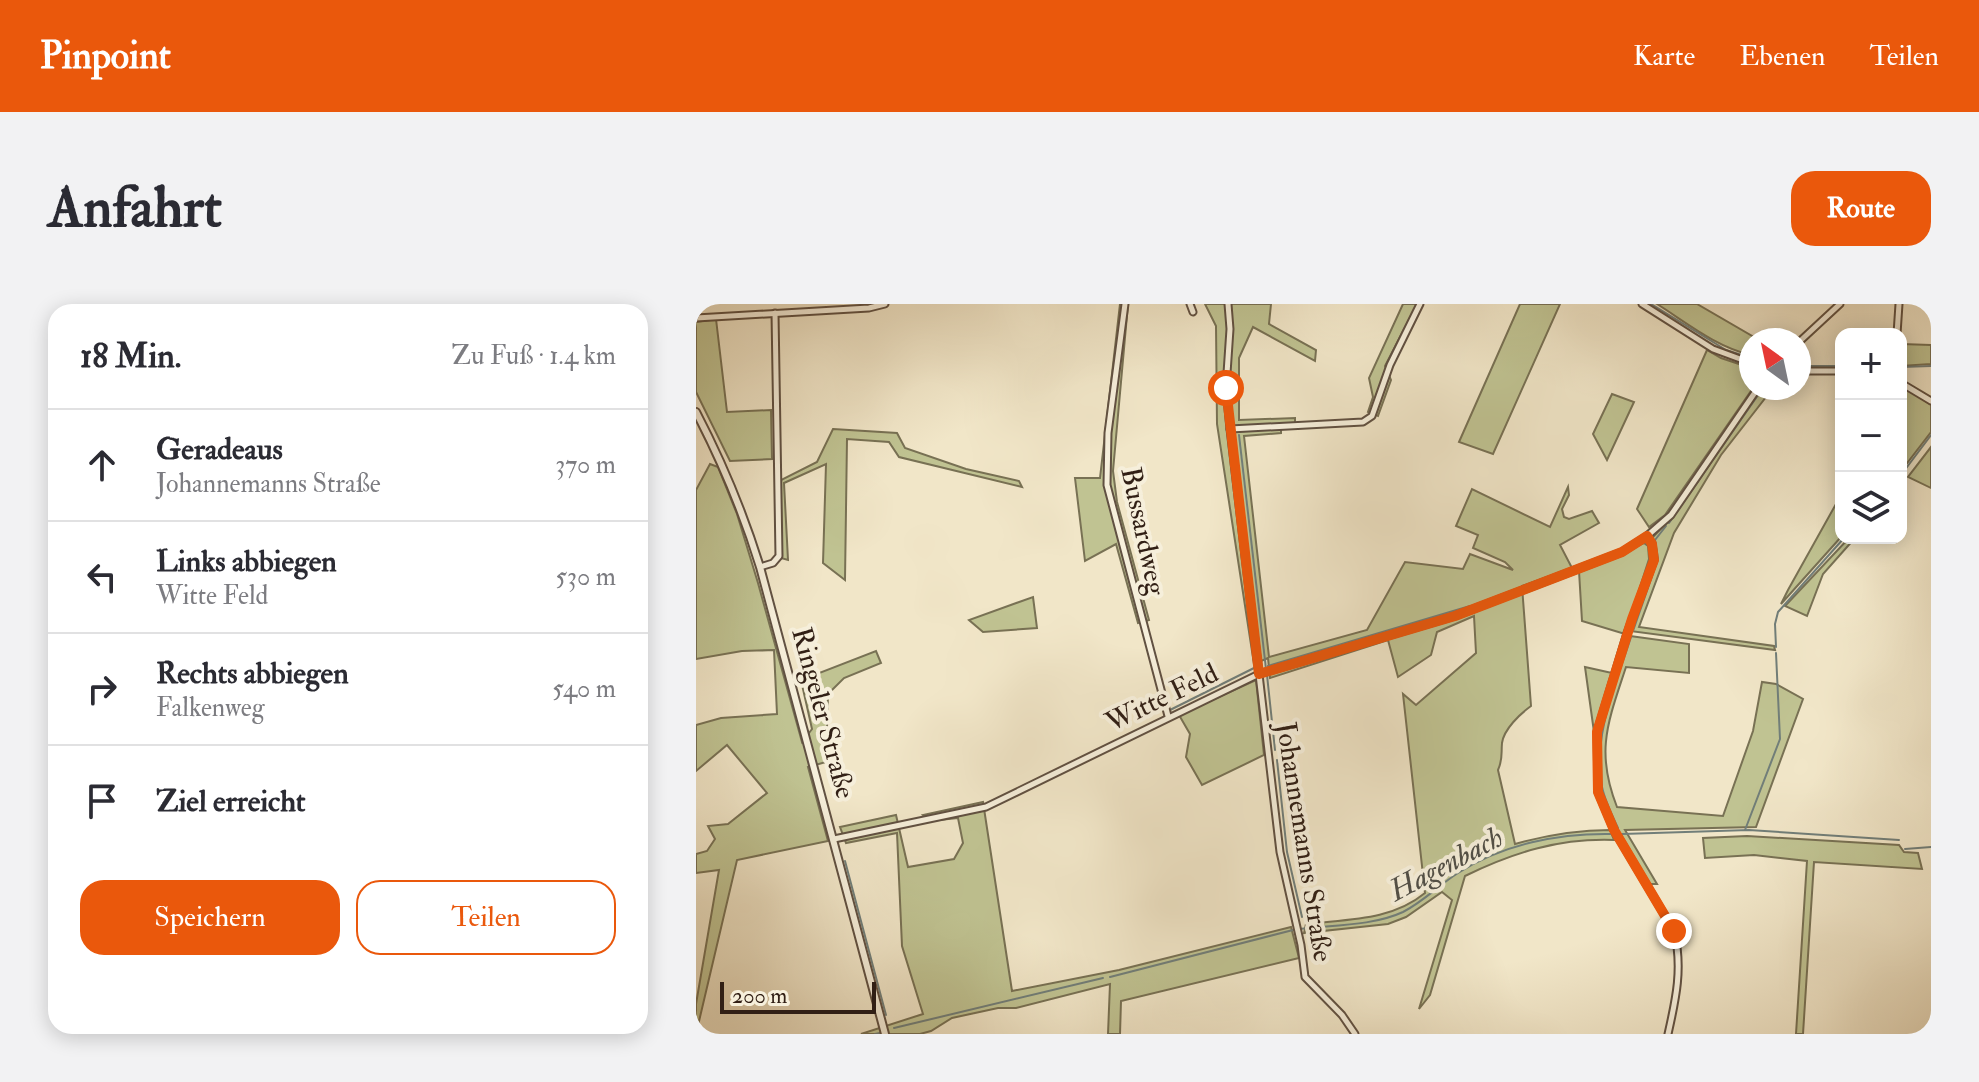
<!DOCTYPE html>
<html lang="de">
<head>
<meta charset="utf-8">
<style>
	:root { --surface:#fff; --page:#f2f2f3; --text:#2b2b33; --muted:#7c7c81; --line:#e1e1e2; --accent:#ea580c }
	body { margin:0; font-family:"IM FELL Double Pica",serif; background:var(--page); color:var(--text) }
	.controls { position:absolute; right:24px; top:24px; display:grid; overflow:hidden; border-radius:16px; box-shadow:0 4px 20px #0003 }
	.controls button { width:72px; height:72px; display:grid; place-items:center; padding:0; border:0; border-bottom:2px solid var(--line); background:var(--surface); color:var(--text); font:40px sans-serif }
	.compass { position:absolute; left:1043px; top:24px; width:72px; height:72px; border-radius:50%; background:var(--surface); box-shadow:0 4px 20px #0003; rotate:327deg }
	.scale { position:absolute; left:24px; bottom:20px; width:156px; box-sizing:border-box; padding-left:8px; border:4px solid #311f15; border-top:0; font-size:22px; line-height:28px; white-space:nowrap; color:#311f15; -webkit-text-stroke:6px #f6efdb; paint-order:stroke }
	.stop { position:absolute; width:24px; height:24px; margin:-18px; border:6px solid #ea580c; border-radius:50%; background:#fff }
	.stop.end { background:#ea580c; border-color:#fff; box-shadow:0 2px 8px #0008 }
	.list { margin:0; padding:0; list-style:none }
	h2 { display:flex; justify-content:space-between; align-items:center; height:104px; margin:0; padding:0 32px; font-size:34px }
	h2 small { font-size:26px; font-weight:400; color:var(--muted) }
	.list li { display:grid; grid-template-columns:52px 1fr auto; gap:24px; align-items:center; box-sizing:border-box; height:112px; padding:0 32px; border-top:2px solid var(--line) }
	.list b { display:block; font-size:30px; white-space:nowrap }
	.list p { margin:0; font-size:26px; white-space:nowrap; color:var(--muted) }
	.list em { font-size:26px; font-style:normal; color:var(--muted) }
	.actions { display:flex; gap:16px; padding:24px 32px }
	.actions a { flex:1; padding:18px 0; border:2px solid var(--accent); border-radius:24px; text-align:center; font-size:28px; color:var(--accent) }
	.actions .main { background:var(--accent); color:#fff }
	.icon { flex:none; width:44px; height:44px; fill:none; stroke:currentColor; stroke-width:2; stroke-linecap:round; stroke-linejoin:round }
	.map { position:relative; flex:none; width:1235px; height:730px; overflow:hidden; border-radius:24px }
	header { display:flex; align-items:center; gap:48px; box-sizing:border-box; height:112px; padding:0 40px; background:var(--accent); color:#fff }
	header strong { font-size:38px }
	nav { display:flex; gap:44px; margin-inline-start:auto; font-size:28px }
	.intro { display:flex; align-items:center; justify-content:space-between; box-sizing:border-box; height:192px; padding:0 48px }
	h1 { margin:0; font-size:56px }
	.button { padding:20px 36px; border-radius:24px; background:var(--accent); color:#fff; font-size:28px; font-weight:700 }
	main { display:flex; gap:48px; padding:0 48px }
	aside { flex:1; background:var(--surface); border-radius:24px; box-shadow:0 4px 20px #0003 }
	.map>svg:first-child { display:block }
</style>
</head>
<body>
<header>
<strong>Pinpoint</strong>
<nav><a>Karte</a><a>Ebenen</a><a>Teilen</a></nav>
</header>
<div class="intro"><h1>Anfahrt</h1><a class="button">Route</a></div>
<main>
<aside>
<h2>18 Min.<small>Zu Fuß · 1.4 km</small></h2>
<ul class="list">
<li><svg class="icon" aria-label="ahead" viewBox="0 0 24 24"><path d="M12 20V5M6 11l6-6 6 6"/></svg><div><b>Geradeaus</b><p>Johannemanns Straße</p></div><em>370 m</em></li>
<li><svg class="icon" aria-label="left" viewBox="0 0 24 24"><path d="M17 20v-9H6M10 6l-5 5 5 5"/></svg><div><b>Links abbiegen</b><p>Witte Feld</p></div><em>530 m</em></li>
<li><svg class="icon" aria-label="right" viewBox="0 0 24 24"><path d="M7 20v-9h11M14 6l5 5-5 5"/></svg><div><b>Rechts abbiegen</b><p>Falkenweg</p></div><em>540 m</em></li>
<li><svg class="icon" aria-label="arrive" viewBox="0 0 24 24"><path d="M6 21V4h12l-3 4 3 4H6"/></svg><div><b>Ziel erreicht</b></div></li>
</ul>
<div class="actions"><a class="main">Speichern</a><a>Teilen</a></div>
</aside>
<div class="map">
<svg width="1235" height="730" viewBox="0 0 1235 730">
	<rect width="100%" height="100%" fill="#f1e6c8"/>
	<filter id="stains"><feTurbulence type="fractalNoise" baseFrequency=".0025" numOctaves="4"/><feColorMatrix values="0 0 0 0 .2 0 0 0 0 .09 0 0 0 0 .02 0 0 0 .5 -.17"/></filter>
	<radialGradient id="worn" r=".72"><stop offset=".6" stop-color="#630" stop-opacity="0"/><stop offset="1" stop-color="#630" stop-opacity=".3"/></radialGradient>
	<!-- green -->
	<g fill="#c0c392" stroke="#787154" stroke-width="2">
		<path d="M424 0H432L417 167 421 198 453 316 442 319 420 240 389 257 379 174H404Z"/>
		<path d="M509 0H575L573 20 620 46 619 57 557 23 543 54V116L599 114V119H585V129L548 132 573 353 671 326 709 258 767 265 774 250 817 266 809 258 777 244 782 231 760 222 776 185 854 223 872 183 873 191 866 205 868 213 873 215 896 207 903 219 864 241 876 264 826 282 835 402C824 410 808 425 806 439 805 450 807 455 802 466L819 540C851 531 880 526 914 526L918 536C864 534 818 548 769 572L734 691 723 705 756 596 746 588 710 613 692 620 608 629 610 620C651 615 695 617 729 589L707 390 720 401 780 349 778 312 741 328 735 351 702 373 692 336 574 374 572 354 558 360 521 120 520 22Z"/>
		<path d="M707 0H721L689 62 695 76 682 112 672 108 677 93 673 74Z"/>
		<path d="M824 0H864L797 150 763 138Z"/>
		<path d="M961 0H1001L1063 36H1055V51C1020 43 991 19 961 0Z"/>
		<path d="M20 15 31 108 75 106 76 155 34 157 0 88V18Z"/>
		<path d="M1205 40 1235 41V60L1205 62Z"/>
		<path d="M1011 46 1025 54 1055 64 1057 84 969 211 953 223 941 205Z"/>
		<path d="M1205 81 1235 101V128L1205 167Z"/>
		<path d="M1066 84H1077L1025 151 978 229 943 323 1078 342 1079 346 934 327 959 256 957 233 978 211 1034 126Z"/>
		<path d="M916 90 938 98 911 156 897 130Z"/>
		<path d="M137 125 201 129 209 144 270 165 323 177 326 183 203 153 193 138 151 135 149 276 127 259 130 160 88 179 92 256 85 254V176L121 158Z"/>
		<path d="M1235 143V184L1212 173Z"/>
		<path d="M14 160 22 163 41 210 62 279 106 438 116 425 105 376 180 347 185 359 148 374 132 390 130 458 112 463 132 537 41 556 0 730V700L23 566 0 569V550L11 547 19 535 12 522 32 520 71 489 31 441 0 467V421L25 414 81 410 78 346 46 347 0 355V186Z"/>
		<path d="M1145 191V233L1085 300 1092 286Z"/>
		<path d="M1153 234H1159L1127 270 1111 312 1089 302Z"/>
		<path d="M948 239 952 242 953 255 929 330 886 317 883 267Z"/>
		<path d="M337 293 341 324 287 328 273 316Z"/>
		<path d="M934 332 993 340V369L930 363C912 418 899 447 921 503L1027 512 1057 427 1066 378 1080 380 1107 395 1060 523 929 526 961 580H954C936 551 915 521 906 488 891 437 918 380 934 332Z"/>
		<path d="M889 363 916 369 898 428Z"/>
		<path d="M560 376 568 451 506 481 490 453 494 430 483 411Z"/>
		<path d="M287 498 316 687 423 666 595 623 603 654 425 697 424 730H412L414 680 320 704H302L256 714 235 727 224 730H165L227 710 206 642 201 529 150 539 144 523 200 511 212 563 258 555 267 539 262 514 234 517 227 511Z"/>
		<path d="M1051 532 1203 541 1208 548 1222 549 1226 565 1118 558 1107 730H1100L1111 557 1058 551 1009 554 1007 534Z"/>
	</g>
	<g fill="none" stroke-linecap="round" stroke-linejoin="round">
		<!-- stream -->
		<g stroke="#717e79" stroke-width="2">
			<path d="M955 0 1030 46 1055 54"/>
			<path d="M1103 62H1145"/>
			<path d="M1205 63 1235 62"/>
			<path d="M543 131 570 365"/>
			<path d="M1205 171 1235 131"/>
			<path d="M973 219 1067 84"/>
			<path d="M937 327 962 255 959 236 970 222"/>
			<path d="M1080 343 1079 320 1082 308 1148 234"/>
			<path d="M572 362 774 302"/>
			<path d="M571 371 579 446"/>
			<path d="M474 406 558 364"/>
			<path d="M581 456 591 548 606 613"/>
			<path d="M922 524C916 511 909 497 906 483 896 433 920 380 935 333"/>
			<path d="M1049 526 1084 435 1080 349"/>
			<path d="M926 530 1053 526 1203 536"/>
			<path d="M1209 545 1235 543"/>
			<path d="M149 557 190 711"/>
			<path d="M603 625C636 621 677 622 707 608 727 598 743 581 762 569 807 540 863 529 916 530"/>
			<path d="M414 673 597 626"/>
			<path d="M198 724 407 674"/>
			<path d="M179 730 184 729"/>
		</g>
		<!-- minor casing -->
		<g stroke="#615142" stroke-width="9">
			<g id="minor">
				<path d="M429 0 412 129 411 181 472 412"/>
				<path d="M494 0 497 8"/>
				<path d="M532 0 534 25 530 84 534 125 584 548 605 641 609 673 646 711 659 730"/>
				<path d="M946 0 1017 45 1055 59"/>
				<path d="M0 14 173 4 189 0"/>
				<path d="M1201 30 1203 0"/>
				<path d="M1103 38 1144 0"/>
				<path d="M1103 67H1145"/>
				<path d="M1205 79 1235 97"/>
				<path d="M534 125 667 118 676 112 694 61 724 0"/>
				<path d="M951 232 956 240 958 256 931 329 901 428 902 488 918 526 978 627C987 663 980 695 972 730"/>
				<path d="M64 263 77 259 83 252 79 9"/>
				<path d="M138 535 290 503 563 370 759 312 926 248 951 232 975 211 1062 84"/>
			</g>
		</g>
		<!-- tertiary casing -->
		<g stroke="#615142" stroke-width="10">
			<path id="tertiary" d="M0 108C26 158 47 208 64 263L189 730"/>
		</g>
		<!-- minor -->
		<use href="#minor" stroke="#f6efdb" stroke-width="5"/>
		<!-- tertiary -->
		<use href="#tertiary" stroke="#f6efdb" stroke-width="6"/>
	</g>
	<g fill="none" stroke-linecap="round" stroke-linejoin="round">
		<!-- route -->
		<path stroke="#ea580c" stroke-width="10" d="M530 84 563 370 759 312 926 248 951 232 956 240 958 256 936 315 901 428 902 488 918 526 978 627"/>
	</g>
	<g text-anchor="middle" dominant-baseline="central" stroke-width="8" stroke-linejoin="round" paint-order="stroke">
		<!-- street labels -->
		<g font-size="28" fill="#311f15" stroke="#f6efdb">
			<text transform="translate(447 227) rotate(78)">Bussardweg</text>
			<text transform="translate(466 394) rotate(-26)">Witte Feld</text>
			<text transform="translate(127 409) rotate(75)">Ringeler Straße</text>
			<text transform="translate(608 538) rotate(81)">Johannemanns Straße</text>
		</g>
		<!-- water labels -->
		<g font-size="30" font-style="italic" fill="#514f47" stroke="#f6efdb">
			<text transform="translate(750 560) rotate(-28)">Hagenbach</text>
		</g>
	</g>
	<rect width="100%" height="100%" filter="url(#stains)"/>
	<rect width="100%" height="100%" fill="url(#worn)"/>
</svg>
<div class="controls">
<button>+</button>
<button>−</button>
<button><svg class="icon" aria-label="layers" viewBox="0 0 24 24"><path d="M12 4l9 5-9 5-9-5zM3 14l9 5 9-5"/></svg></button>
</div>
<svg class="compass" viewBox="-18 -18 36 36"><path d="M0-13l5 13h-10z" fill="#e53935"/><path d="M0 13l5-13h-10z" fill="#7c7c81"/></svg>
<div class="scale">200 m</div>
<div class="stop" style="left:530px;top:84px"></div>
<div class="stop end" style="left:978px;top:627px"></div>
</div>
</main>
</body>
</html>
